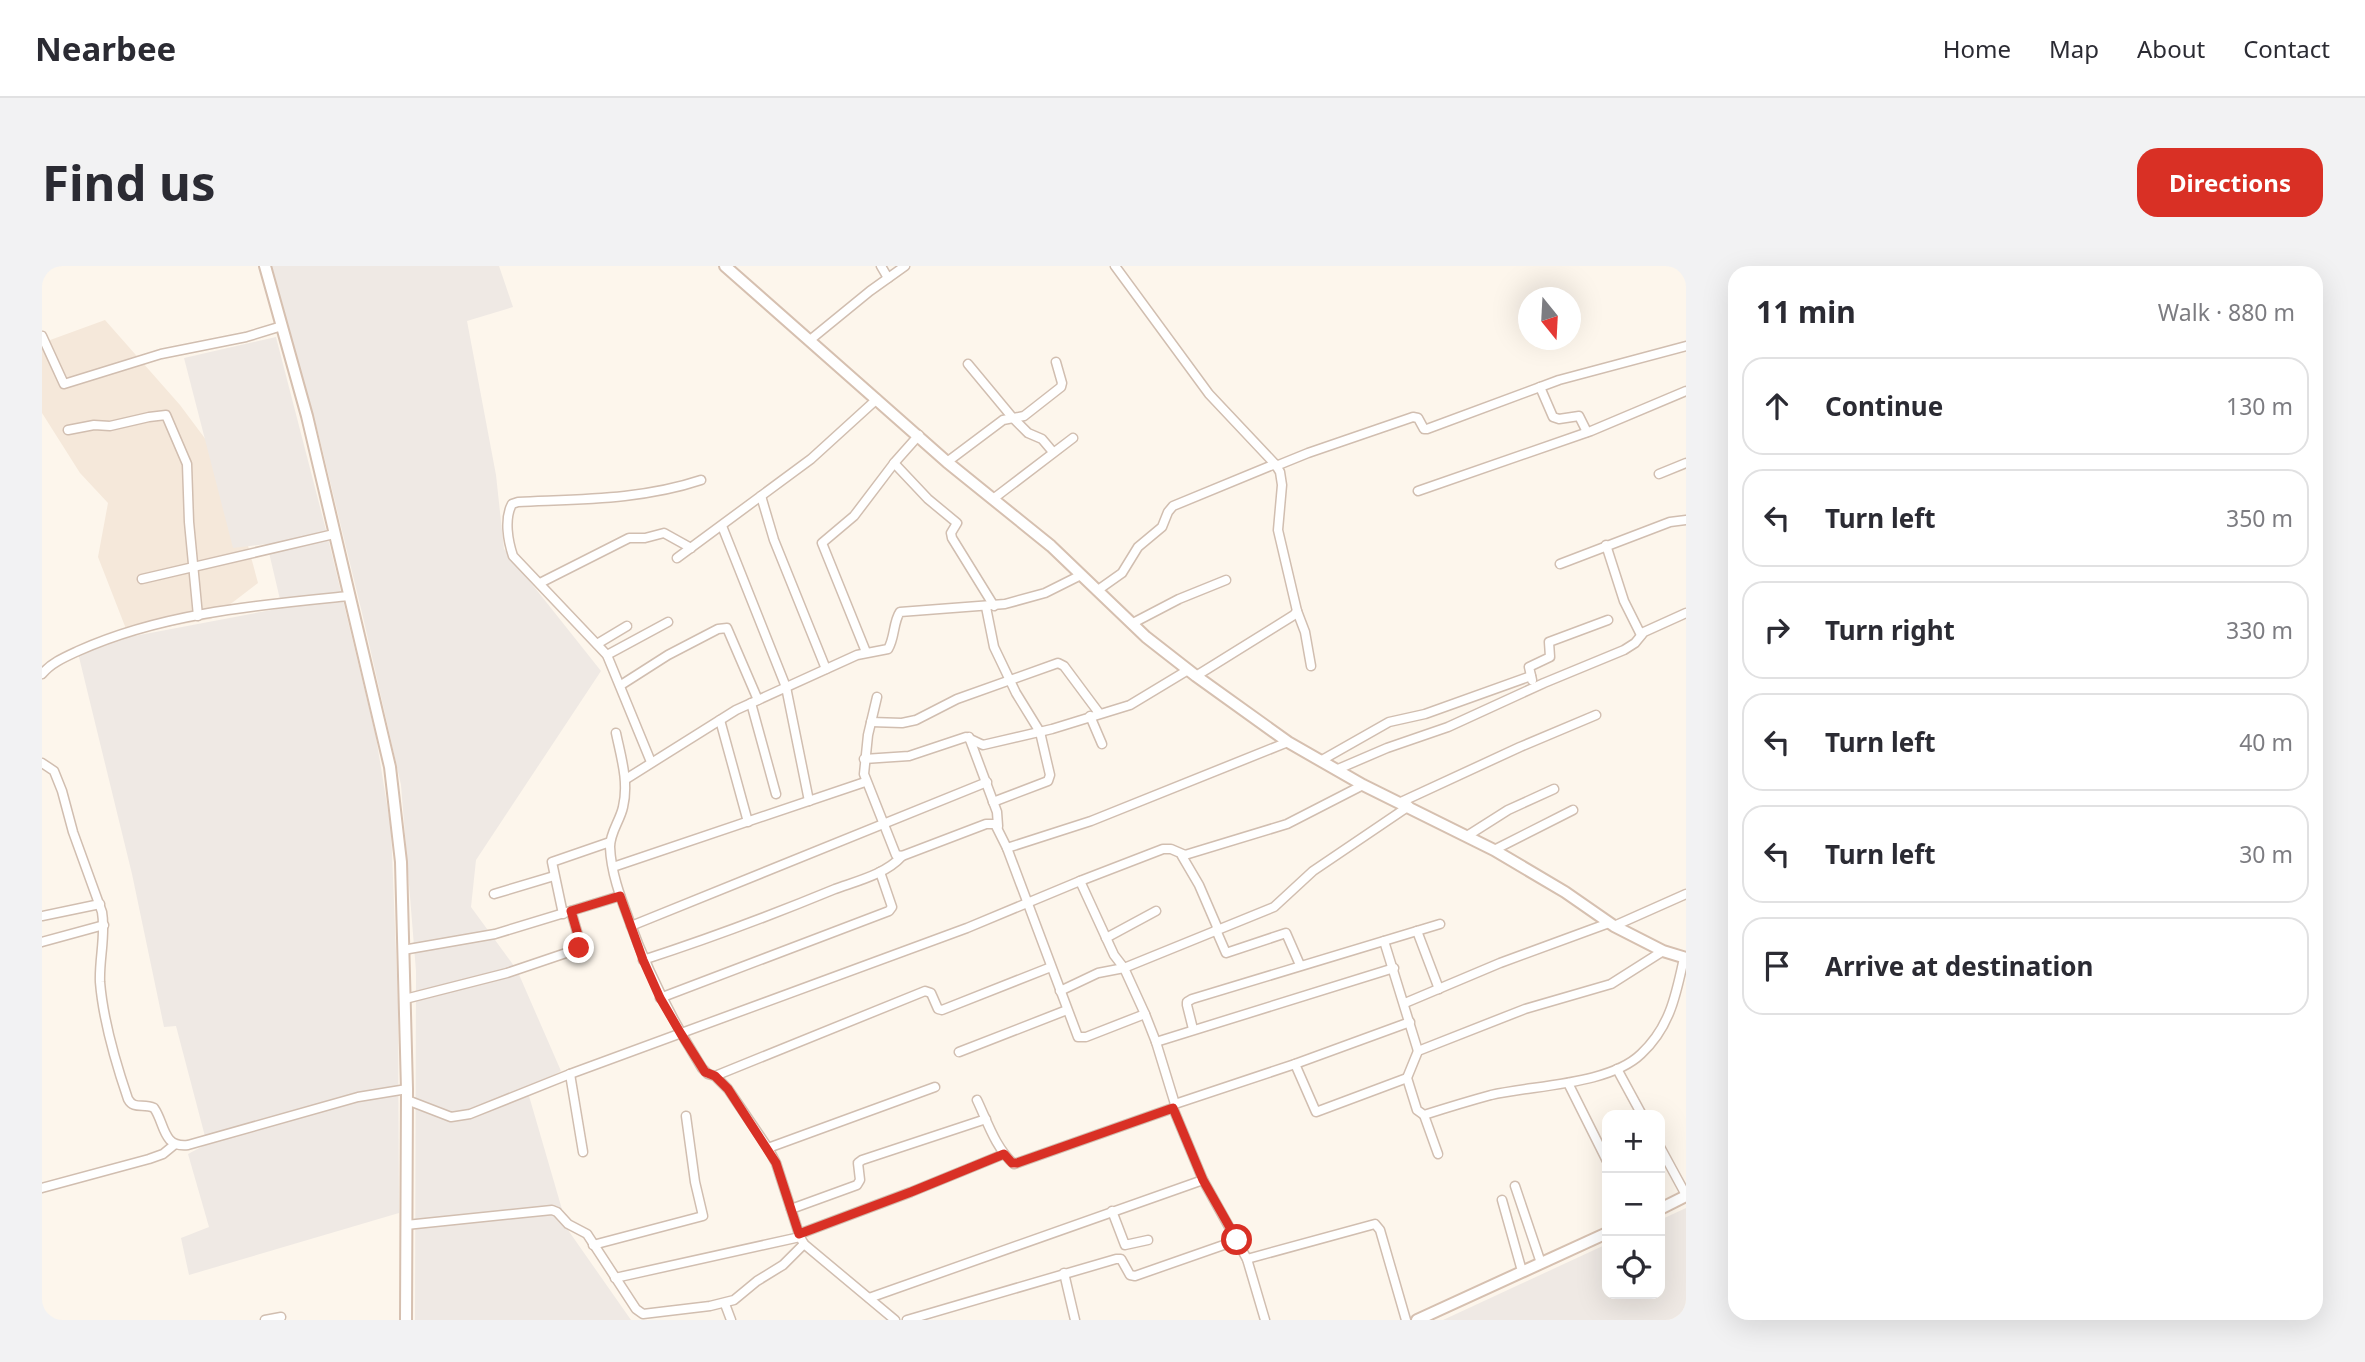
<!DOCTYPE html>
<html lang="en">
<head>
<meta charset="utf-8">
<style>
	:root { --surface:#fff; --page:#f2f2f3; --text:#2b2b33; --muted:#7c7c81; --line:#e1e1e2; --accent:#d93025 }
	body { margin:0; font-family:"Noto Sans",sans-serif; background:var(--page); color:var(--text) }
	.controls { position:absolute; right:21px; bottom:21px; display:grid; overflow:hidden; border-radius:14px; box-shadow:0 7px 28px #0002 }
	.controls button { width:63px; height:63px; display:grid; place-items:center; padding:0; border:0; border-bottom:2px solid var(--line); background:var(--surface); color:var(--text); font:35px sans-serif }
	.compass { position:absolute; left:1476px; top:21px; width:63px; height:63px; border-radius:50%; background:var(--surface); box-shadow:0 7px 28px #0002; rotate:162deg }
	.stop { position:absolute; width:21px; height:21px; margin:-16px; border:5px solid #d93025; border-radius:50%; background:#fff }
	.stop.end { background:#d93025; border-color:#fff; box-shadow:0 2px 7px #0008 }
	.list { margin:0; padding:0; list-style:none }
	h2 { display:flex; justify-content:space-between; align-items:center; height:91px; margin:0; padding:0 28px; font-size:30px }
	h2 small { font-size:23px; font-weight:400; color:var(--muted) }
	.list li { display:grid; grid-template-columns:46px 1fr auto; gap:21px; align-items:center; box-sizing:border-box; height:98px; margin:0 14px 14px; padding:0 14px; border:2px solid var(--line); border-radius:21px }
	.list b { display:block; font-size:26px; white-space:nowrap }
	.list em { font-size:23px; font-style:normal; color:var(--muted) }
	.icon { flex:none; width:38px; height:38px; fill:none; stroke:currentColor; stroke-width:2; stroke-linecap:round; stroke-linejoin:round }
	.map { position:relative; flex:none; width:1644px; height:1054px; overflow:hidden; border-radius:21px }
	header { display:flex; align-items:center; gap:42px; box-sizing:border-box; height:98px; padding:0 35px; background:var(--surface); border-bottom:2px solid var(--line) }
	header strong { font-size:33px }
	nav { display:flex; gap:38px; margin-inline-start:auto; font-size:24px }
	.intro { display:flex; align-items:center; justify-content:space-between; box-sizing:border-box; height:168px; padding:0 42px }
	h1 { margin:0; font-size:49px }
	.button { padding:18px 32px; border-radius:21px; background:var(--accent); color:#fff; font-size:24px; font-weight:700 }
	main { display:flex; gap:42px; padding:0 42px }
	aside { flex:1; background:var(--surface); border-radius:21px; box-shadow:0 7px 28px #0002 }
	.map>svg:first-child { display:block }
</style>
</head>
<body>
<header>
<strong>Nearbee</strong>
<nav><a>Home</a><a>Map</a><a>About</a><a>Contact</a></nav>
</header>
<div class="intro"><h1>Find us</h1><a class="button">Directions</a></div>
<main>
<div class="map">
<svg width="1644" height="1054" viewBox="0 0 1644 1054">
	<rect width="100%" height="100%" fill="#fdf6ec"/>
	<!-- residential -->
	<path fill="#f5e8da" d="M63 54 138 139 185 202 216 317 169 353 86 368 56 291 66 237 38 207 0 147V77Z"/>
	<!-- industrial -->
	<g fill="#efe9e4">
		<path d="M229 0H457L471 41 425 55 454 209 462 283 559 405 434 594 429 641 475 704 519 805 485 823 526 964 589 1054H373L374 705 359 519 321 351 277 170Z"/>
		<path d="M234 71 285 268 334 471 349 563 356 736 357 947 147 1009 139 972 167 961 146 888 165 878 134 760 122 761 90 608 36 387 87 371 240 342 225 278 191 282 142 92Z"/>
		<path d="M1644 942V1054H1401L1565 978V1028H1618V954Z"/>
	</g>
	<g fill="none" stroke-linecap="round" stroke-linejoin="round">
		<!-- street casing -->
		<g stroke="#d1beb0" stroke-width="11">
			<g id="street">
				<path d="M839 0 846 12"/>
				<path d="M1073 0 1167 128 1233 198 1238 206 1240 219 1236 264 1255 345 1252 349 1154 410"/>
				<path d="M0 70 22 118 119 88 204 71 240 60"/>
				<path d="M768 74 828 25 863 0"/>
				<path d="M926 98 970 151 986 167 1000 173 1011 186"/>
				<path d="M1498 121 1511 151 1517 153 1537 150 1545 166"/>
				<path d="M26 164 52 159 68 160 107 151 124 149 145 198 147 256 156 350"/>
				<path d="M905 196 961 154 982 150 1019 121 1020 117 1014 96"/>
				<path d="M852 197 886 233 915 257 909 267 910 272 952 340"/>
				<path d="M1234 200 1266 187 1371 151 1376 152 1382 163H1385L1517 114 1644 80"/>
				<path d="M1617 208 1644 197"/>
				<path d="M1376 225 1549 165 1644 125"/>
				<path d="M719 230 732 274 784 403"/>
				<path d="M951 233 1031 172"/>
				<path d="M680 260 744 421 767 535"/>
				<path d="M1564 279 1582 335 1599 369"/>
				<path d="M635 292 769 193 835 133"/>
				<path d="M1518 298 1628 256 1644 254"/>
				<path d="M100 313 292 268"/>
				<path d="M498 317 587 272H603L622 267 649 282"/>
				<path d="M1056 324 1080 307 1096 281 1120 261 1126 246 1131 240 1233 198"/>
				<path d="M944 341 952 381 974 427 998 466 1008 509 1006 515 951 536"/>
				<path d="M1255 345 1263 366 1269 400"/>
				<path d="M1091 357 1137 333 1184 314"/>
				<path d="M555 378 585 360"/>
				<path d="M824 386 780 277 812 250 853 196 877 169"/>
				<path d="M565 389 626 356"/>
				<path d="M0 408C9 397 23 391 36 385 120 347 216 339 307 330"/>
				<path d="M1490 414 1487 401 1508 391 1507 376 1566 354"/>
				<path d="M579 419 626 389 676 363 685 362 716 434"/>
				<path d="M835 431 826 469 822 508 854 589 860 590 944 558H953L965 582 1036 771H1044L1103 748"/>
				<path d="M709 437 734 528"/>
				<path d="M1048 450 1060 478"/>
				<path d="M678 454 706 556"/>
				<path d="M829 456 860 457 874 454 915 433 1016 397 1022 400 1057 447"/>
				<path d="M574 467C579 491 587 516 581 541 578 555 568 566 568 581 569 606 578 630 587 654 606 707 630 754 660 802L666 808 673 810 686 823 726 882 734 897 758 971 762 978 853 1054"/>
				<path d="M927 471 955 546 956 560"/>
				<path d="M822 493 867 490 924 471 941 479 1010 463 1088 439 1146 404"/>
				<path d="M1280 494 1347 456 1383 448 1489 410"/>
				<path d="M609 496 565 389 471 290C466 275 462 253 470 238L476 236C537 233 599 234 659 214"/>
				<path d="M0 497 12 505 20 525 31 566 60 646C64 669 57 693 58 716 61 753 74 798 86 833 92 844 101 837 112 842 123 857 120 882 146 879L316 831 365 823"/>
				<path d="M1296 503 1345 482 1406 461 1502 417 1582 384 1593 377 1602 366 1644 347"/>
				<path d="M584 513 694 444 815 389 846 383C853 372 851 356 858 346L963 338 1003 327 1039 309"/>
				<path d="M1359 536 1478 481 1554 449"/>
				<path d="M1425 570 1466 544 1512 523"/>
				<path d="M965 582 1049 555 1246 476"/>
				<path d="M1452 584 1531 544"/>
				<path d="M1140 590 1157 619 1176 663"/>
				<path d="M571 601 823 516"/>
				<path d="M1038 615 1121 583H1129L1143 589 1245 558 1321 519"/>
				<path d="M452 628 512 610"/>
				<path d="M521 648 510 596 568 576"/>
				<path d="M0 650 58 638"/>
				<path d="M589 660 945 516"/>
				<path d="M1572 660 1644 628"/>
				<path d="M1174 664 1184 687 1244 667 1258 699"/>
				<path d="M1375 665 1397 723"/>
				<path d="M1064 672 1114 645"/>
				<path d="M1342 675 1376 785"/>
				<path d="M0 676 62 659"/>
				<path d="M361 684 453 668 578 630"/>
				<path d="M1621 685 1569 718 1483 743 1376 785 1365 812 1375 844 1382 849C1404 842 1427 835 1449 829 1491 819 1567 819 1599 788 1628 761 1634 729 1642 692"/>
				<path d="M601 694C666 673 730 649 793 623 815 615 844 608 860 590"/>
				<path d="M1018 725 1056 707 1082 702 1232 641 1271 605 1367 540"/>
				<path d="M618 732 847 645 850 641 838 606"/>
				<path d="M363 733 465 707 533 684 538 676 529 645"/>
				<path d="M1363 737 1458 697 1567 657"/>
				<path d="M1151 763 1145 739V736L1150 733 1398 658"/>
				<path d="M1114 776 1352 702"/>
				<path d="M917 786 1025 744"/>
				<path d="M1253 798 1274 846 1365 812"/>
				<path d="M1575 803 1600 849"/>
				<path d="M528 808 541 886"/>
				<path d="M673 810 883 725 889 727 896 743 900 744 1009 701"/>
				<path d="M1526 817 1565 895"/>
				<path d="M365 834 409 851 428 848 528 808 925 662 1038 615 1072 689 1082 702 1103 748 1114 776 1133 838 1131 842 1161 914 1205 993 1223 1054"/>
				<path d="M935 834C945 855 954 883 972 898L1131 842"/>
				<path d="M1133 838 1253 798 1368 756"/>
				<path d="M1382 849 1396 888"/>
				<path d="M1618 881 1644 929"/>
				<path d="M726 882 893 821"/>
				<path d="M1473 920 1499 997"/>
				<path d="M0 922 107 893 121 888 132 879"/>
				<path d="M1460 934 1480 1005"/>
				<path d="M749 943 815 919 818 914 816 897 820 894 944 853"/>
				<path d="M1070 945 1083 979 1106 974"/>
				<path d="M364 959 510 944 515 946 526 958 545 968 594 1043 601 1048 668 1040 692 1034 715 1015 741 999 762 978"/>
				<path d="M757 968 869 926 962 888"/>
				<path d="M551 979 661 950 653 916 644 850"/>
				<path d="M1205 993 1333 958 1338 964 1364 1054"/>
				<path d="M1022 1007 1033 1054"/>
				<path d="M573 1012 758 971"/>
				<path d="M827 1032 1161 914"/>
				<path d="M683 1038 689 1054"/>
				<path d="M223 1054 239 1051"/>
				<path d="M865 1054 1074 993H1079L1088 1009 1093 1010 1196 974"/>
			</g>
		</g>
		<!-- secondary casing -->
		<g stroke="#d6c0b0" stroke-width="14">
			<g id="secondary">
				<path d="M223 0 265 150 348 501 359 596 365 823 364 1054"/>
				<path d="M683 0 905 196 1009 280 1104 371 1154 410 1246 476 1321 519 1452 584 1523 626 1572 660 1621 685 1644 692"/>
				<path d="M1618 943 1644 930"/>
				<path d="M1375 1054 1565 967"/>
			</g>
		</g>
		<!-- street -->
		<use href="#street" stroke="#fff" stroke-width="8"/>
		<!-- secondary -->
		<use href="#secondary" stroke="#fff" stroke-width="10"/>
	</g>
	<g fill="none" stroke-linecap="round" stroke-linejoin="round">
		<!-- route -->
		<path stroke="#d93025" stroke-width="9" d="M537 682 538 676 529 645 578 630 601 694 618 732 639 768 663 806 673 810 686 823 734 897 757 968 869 926 962 888 970 897H975L1131 842 1161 914 1195 974"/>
	</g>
</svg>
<div class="controls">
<button>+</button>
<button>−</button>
<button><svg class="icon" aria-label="locate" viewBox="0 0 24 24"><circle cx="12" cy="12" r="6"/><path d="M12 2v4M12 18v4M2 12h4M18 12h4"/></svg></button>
</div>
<svg class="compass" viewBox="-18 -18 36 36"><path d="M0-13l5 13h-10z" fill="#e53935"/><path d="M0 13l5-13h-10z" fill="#7c7c81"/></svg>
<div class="stop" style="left:1195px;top:974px"></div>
<div class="stop end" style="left:537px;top:682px"></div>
</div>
<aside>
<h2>11 min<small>Walk · 880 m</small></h2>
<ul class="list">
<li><svg class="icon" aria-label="ahead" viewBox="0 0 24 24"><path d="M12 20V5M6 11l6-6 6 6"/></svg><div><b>Continue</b></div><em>130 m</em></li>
<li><svg class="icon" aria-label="left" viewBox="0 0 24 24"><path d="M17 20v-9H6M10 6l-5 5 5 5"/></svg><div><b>Turn left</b></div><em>350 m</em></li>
<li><svg class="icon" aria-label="right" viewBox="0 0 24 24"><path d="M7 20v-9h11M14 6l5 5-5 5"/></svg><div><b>Turn right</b></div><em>330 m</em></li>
<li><svg class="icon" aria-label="left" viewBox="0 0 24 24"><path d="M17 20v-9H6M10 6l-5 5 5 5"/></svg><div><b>Turn left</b></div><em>40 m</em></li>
<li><svg class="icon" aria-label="left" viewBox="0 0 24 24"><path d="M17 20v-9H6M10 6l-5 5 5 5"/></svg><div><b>Turn left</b></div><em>30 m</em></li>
<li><svg class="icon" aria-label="arrive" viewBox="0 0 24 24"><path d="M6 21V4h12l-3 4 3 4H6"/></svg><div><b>Arrive at destination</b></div></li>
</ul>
</aside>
</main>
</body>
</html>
